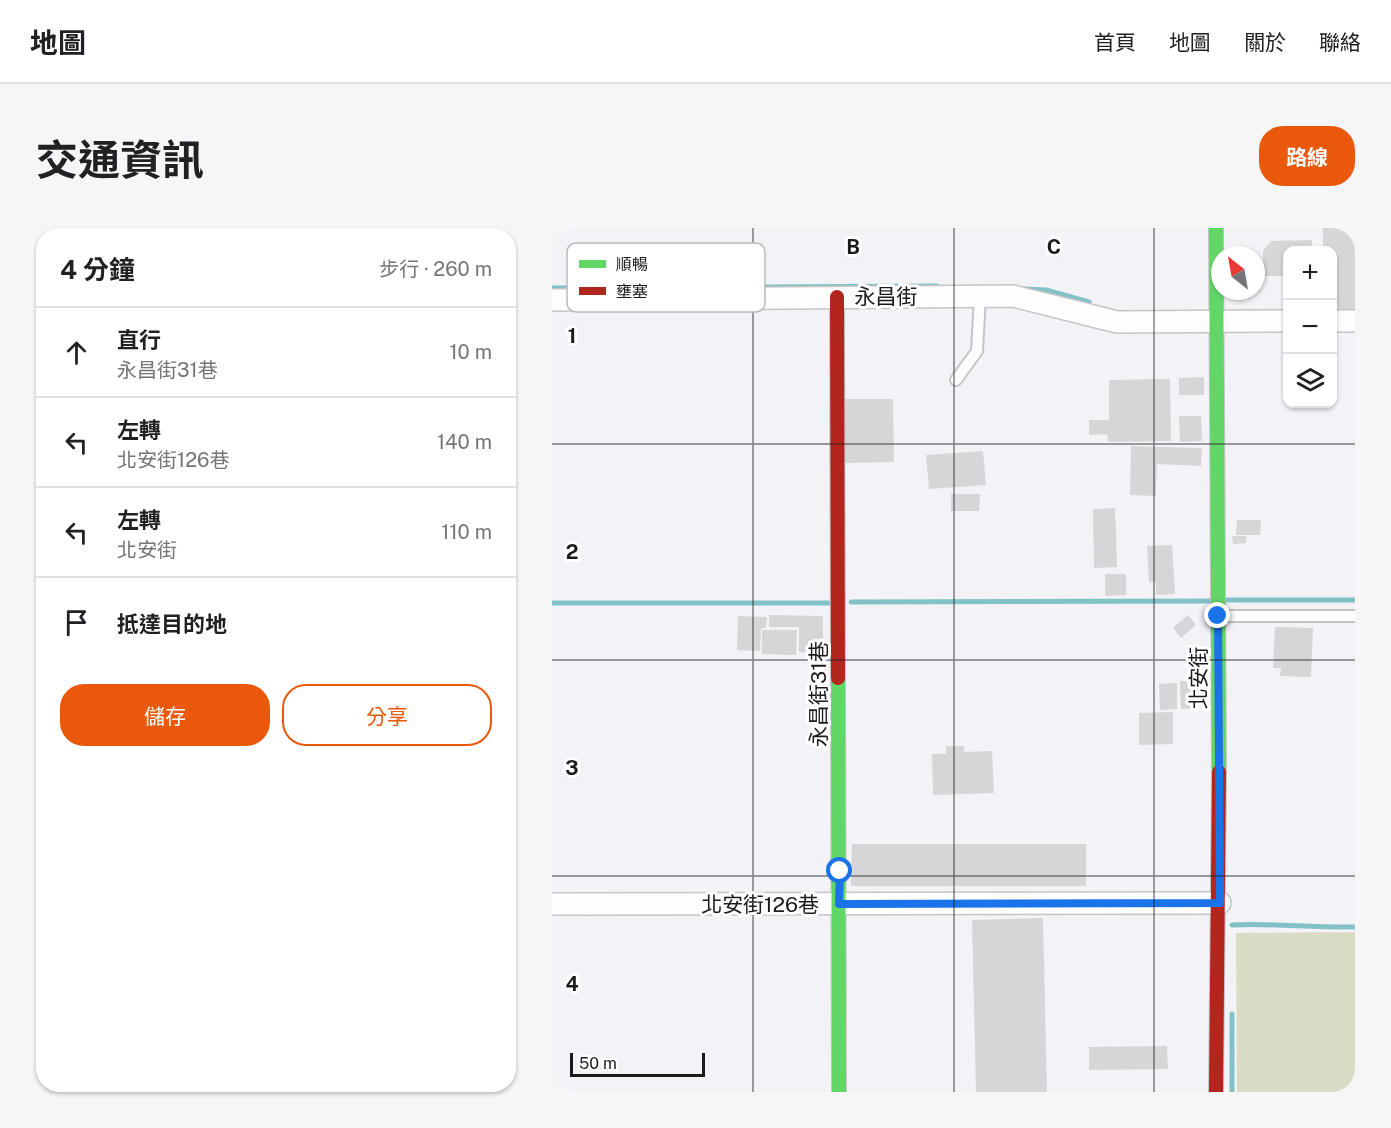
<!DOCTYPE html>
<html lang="zh-TW">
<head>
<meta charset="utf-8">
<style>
	:root { --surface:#fff; --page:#f6f6f6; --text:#202124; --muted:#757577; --line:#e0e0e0; --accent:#ea580c }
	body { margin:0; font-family:"Public Sans","Noto Sans TC",sans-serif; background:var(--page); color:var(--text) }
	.controls { position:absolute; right:18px; top:18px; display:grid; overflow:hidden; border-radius:12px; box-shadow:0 2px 4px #0004 }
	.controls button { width:54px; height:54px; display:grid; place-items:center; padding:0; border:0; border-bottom:2px solid var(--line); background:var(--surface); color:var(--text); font:30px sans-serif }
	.compass { position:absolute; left:659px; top:18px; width:54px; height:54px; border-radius:50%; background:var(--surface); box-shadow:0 2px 4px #0004; rotate:329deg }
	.scale { position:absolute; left:18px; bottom:15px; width:135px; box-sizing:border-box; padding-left:6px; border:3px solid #1b1a1c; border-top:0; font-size:16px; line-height:21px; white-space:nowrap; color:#1b1a1c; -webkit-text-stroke:4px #fff; paint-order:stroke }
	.stop { position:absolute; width:18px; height:18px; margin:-14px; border:4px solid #1a73e8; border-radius:50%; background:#fff }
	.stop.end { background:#1a73e8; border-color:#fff; box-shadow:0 2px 6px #0008 }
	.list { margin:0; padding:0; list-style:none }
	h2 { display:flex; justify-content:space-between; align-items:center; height:78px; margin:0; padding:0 24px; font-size:26px }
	h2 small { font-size:20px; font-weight:400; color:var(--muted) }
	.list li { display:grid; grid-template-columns:39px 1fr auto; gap:18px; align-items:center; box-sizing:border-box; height:90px; padding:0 24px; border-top:2px solid var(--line) }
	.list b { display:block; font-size:22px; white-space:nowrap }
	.list p { margin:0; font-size:20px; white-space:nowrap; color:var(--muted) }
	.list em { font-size:20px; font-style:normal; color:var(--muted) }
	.actions { display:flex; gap:12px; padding:18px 24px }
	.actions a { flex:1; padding:14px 0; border:2px solid var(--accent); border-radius:24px; text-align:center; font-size:21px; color:var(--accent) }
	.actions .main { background:var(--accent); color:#fff }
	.icon { flex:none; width:33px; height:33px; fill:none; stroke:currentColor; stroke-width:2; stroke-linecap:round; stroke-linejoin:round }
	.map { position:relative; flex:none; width:803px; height:864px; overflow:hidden; border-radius:24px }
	header { display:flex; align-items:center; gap:36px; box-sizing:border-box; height:84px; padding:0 30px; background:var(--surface); border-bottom:2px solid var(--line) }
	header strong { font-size:28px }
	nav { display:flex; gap:33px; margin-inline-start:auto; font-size:21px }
	.intro { display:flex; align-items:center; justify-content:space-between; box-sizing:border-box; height:144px; padding:0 36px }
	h1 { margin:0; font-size:42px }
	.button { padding:15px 27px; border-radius:24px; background:var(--accent); color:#fff; font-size:21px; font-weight:700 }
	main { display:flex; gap:36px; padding:0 36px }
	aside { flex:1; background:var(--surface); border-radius:24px; box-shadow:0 2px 4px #0004 }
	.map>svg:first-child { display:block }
</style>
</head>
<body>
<header>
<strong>地圖</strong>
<nav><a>首頁</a><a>地圖</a><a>關於</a><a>聯絡</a></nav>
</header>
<div class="intro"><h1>交通資訊</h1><a class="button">路線</a></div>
<main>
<aside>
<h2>4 分鐘<small>步行 · 260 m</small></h2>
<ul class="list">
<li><svg class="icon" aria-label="ahead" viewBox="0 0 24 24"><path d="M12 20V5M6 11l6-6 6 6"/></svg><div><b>直行</b><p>永昌街31巷</p></div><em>10 m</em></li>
<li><svg class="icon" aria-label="left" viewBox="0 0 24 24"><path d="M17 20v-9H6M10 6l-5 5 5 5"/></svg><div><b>左轉</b><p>北安街126巷</p></div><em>140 m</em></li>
<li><svg class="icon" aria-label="left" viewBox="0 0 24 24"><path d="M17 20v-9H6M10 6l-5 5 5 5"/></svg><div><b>左轉</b><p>北安街</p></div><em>110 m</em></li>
<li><svg class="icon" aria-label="arrive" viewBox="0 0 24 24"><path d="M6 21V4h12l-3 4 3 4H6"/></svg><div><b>抵達目的地</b></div></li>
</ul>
<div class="actions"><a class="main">儲存</a><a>分享</a></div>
</aside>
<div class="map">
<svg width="803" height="864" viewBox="0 0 803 864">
	<rect width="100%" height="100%" fill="#f3f2f6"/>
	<!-- green -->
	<path fill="#d9dbc4" d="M803 704V864H685L684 705Z"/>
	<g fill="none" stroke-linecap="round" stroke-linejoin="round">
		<!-- stream -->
		<g stroke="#82c2c7" stroke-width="5">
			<path d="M0 60 385 58"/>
			<path d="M472 61 494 62 537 74"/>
			<path d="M674 372H803"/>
			<path d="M299 374 658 373"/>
			<path d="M0 375H277"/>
			<path d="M680 697C721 695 761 700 803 699"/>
			<path d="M680 864V786"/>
		</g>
	</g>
	<!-- building -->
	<g fill="#d6d5d7">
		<path d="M771 0H803V81H780V22H771Z"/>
		<path d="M760 12V22H736V48H711V23L719 13Z"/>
		<path d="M652 149V167H627V150Z"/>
		<path d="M618 151 619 213 556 214 555 206 537 207V192H557V152Z"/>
		<path d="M288 171H341L342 234 292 235Z"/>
		<path d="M627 188H649L650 213 628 214Z"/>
		<path d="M579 218 650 220 649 238 605 236 604 268 578 267Z"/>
		<path d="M431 223 434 257 377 261 374 227Z"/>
		<path d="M399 266H428L427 283H399Z"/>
		<path d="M563 280 565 339 542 340 541 281Z"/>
		<path d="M685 292H709L708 307H684Z"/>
		<path d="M680 308H694V315L681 316Z"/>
		<path d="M620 317 623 366 604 367V354H597L595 318Z"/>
		<path d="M553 346H574V367L553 368Z"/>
		<path d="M217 387 271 388V425L247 424V399H217Z"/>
		<path d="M636 387 644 397 629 410 621 400Z"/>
		<path d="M186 388 215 389 214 400H209L208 423 185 422Z"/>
		<path d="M723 399 761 400 759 449 728 448 729 440H721Z"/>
		<path d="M210 402H245L244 427 210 426Z"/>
		<path d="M628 453H640L641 481H629Z"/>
		<path d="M625 455V481L608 482 607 456Z"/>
		<path d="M621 484V516L587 517V485Z"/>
		<path d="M394 518H412V524L440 523 442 565 381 567 380 526H394Z"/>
		<path d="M300 616H534V658H299Z"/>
		<path d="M491 690 495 864H424L420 692Z"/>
		<path d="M615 818 616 841 537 842V819Z"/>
	</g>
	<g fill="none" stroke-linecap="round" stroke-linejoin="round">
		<!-- lane casing -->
		<g stroke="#c5c5c7" stroke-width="14">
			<g id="lane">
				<path d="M404 152 425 123 428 68"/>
				<path d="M668 388H803"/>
			</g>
		</g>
		<!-- street casing -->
		<g stroke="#c5c5c7" stroke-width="24">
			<g id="street">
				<path d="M0 72 461 68 565 94 736 93"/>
				<path d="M780 93H803"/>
				<path d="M0 676 668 675"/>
			</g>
		</g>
		<!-- fast casing -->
		<g stroke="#c5c5c7" stroke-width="16">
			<g id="fast">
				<path d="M664 0 667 544"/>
				<path d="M286 450 287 864"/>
			</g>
		</g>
		<!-- jam casing -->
		<g stroke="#c5c5c7" stroke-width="16">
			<g id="jam">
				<path d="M285 69 286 450"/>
				<path d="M664 864 667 544"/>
			</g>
		</g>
		<!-- lane -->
		<use href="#lane" stroke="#fdfdfe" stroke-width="10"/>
		<!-- street -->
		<use href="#street" stroke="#fdfdfe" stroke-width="21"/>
		<!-- fast -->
		<use href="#fast" stroke="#63d668" stroke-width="14"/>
		<!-- jam -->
		<use href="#jam" stroke="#b3261e" stroke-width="14"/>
	</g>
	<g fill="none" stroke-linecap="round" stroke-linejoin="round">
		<!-- route -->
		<path stroke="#1a73e8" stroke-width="8" d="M288 643 287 676 668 675 666 388"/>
	</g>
	<!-- grid -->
	<path fill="none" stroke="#1b1a1c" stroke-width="1.5" stroke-opacity="0.55" d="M201 0V864M402 0V864M602 0V864M0 216H803M0 432H803M0 648H803"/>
	<g text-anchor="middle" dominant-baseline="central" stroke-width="6" stroke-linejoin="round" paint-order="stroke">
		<!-- street labels -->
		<g font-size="21" fill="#1b1a1c" stroke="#fff">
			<text x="334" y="68">永昌街</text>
			<text transform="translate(646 450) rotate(-90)">北安街</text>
			<text transform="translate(266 466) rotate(-90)">永昌街31巷</text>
			<text x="208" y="676">北安街126巷</text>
		</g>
	</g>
	<!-- legend -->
	<rect x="15" y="15" width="198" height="69" rx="9" fill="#fff" stroke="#bbbabb" stroke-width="1.5"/>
	<rect x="27" y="32" width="27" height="8" fill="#63d668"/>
	<rect x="27" y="59" width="27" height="8" fill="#b3261e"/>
	<g font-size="16" fill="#1b1a1c">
		<text x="64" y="42">順暢</text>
		<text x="64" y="69">壅塞</text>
	</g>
	<g font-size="20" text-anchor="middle" font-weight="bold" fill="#1b1a1c" stroke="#fff" stroke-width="6" stroke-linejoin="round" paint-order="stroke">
		<text x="301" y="26">B</text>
		<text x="502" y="26">C</text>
		<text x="20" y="115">1</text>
		<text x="20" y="331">2</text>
		<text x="20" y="547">3</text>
		<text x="20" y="763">4</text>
	</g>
</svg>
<div class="controls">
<button>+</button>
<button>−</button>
<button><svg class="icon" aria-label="layers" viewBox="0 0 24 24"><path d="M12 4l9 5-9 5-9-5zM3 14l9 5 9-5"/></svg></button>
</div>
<svg class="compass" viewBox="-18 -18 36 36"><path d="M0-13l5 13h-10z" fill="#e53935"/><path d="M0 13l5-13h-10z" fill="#757577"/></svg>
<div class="scale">50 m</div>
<div class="stop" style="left:288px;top:643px"></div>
<div class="stop end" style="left:666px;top:388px"></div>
</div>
</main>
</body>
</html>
